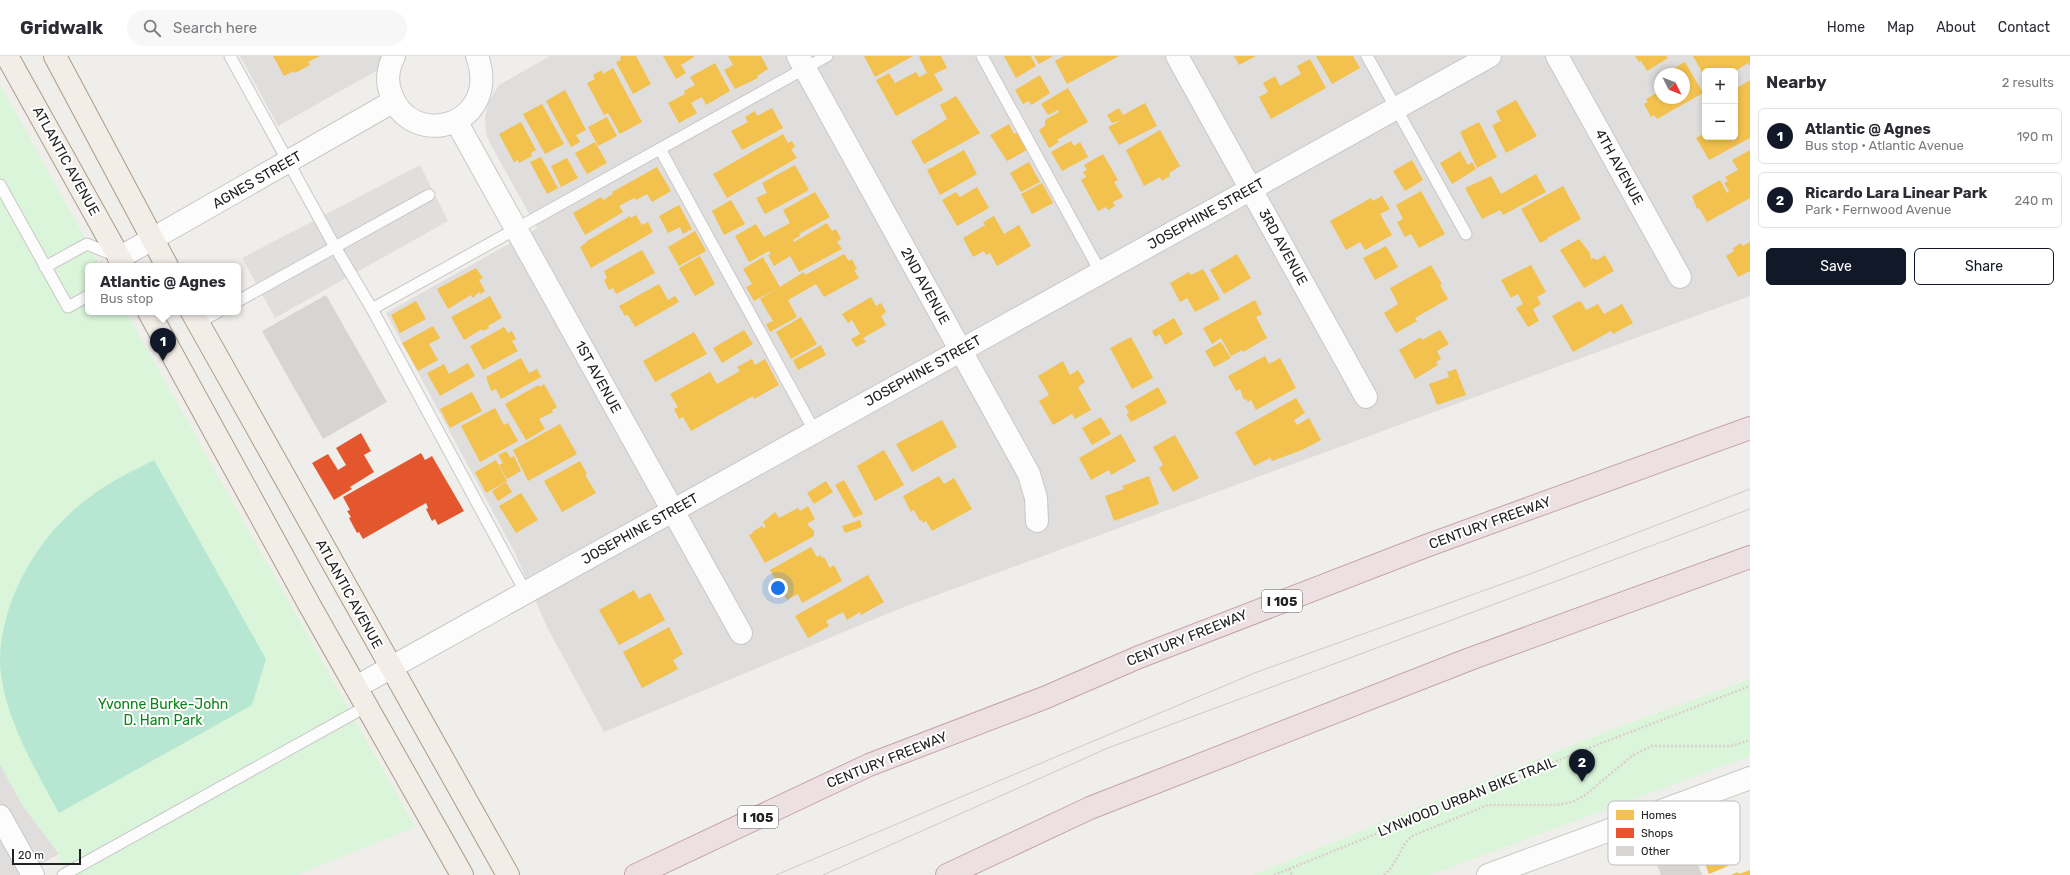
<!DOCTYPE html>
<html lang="en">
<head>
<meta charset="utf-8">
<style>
	:root { --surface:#fff; --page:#f7f7f7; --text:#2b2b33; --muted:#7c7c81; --line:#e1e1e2; --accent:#111827 }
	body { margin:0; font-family:Rubik,sans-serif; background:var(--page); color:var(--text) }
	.controls { position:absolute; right:12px; top:12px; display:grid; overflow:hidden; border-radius:6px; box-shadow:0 2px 6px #0003 }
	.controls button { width:36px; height:36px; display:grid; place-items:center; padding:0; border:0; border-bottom:1px solid var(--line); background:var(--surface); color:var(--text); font:20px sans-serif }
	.compass { position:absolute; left:1654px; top:12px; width:36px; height:36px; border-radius:50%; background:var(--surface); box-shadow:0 2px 6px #0003; rotate:132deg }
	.scale { position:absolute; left:12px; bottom:10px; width:69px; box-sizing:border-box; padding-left:4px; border:2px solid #222; border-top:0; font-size:11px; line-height:14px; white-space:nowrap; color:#222; -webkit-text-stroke:3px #fff; paint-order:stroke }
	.you { position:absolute; left:778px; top:532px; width:14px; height:14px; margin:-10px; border:3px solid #fff; border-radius:50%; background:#1a73e8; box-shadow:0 0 0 6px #1a73e833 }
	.badge { display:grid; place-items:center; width:26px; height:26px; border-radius:50%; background:var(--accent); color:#fff; font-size:13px; font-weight:700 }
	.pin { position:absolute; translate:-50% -33px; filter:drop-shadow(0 1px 2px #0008) }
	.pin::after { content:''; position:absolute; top:21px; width:14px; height:12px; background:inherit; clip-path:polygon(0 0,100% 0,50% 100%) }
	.popup { position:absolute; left:85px; top:207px; width:156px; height:52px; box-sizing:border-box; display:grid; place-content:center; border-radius:6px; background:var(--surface); filter:drop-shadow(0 1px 3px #0005); font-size:13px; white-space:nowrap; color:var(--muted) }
	.popup b { font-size:15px; color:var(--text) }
	.popup::after { content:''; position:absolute; left:50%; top:100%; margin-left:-8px; border:8px solid transparent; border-top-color:var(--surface) }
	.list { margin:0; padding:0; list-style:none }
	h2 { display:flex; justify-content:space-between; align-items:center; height:52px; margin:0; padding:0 16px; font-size:17px }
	h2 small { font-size:13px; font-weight:400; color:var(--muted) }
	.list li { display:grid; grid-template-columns:26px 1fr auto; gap:12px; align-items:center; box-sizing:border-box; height:56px; margin:0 8px 8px; padding:0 8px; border:1px solid var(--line); border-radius:6px }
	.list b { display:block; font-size:15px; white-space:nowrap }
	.list p { margin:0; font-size:13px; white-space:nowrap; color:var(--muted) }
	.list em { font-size:13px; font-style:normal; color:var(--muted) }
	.actions { display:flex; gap:8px; padding:12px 16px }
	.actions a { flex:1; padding:9px 0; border:1px solid var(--accent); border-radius:6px; text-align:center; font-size:14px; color:var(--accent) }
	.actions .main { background:var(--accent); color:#fff }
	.icon { flex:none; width:22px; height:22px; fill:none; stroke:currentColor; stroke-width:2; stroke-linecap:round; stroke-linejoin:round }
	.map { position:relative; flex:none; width:1750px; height:819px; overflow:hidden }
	header { display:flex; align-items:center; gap:24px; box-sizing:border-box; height:56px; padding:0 20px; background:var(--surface); border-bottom:1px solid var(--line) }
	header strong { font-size:19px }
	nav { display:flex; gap:22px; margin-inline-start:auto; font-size:14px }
	.search { width:280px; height:36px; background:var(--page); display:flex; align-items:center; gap:10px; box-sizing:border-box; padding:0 14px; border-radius:22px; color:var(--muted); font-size:15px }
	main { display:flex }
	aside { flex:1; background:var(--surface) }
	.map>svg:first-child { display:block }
</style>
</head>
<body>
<header>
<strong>Gridwalk</strong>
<div class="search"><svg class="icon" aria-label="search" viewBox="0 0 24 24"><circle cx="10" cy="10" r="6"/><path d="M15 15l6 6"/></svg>Search here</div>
<nav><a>Home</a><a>Map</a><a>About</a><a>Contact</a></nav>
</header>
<main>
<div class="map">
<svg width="1750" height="819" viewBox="0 0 1750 819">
	<rect width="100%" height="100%" fill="#f0eeeb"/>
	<!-- residential -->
	<g fill="#dfdedc" fill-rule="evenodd">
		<path d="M240 0H403L278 70Z"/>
		<path d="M550 0H1750V240L896 554 604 676 547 571 514 495 386 257 537 172 491 89 487 81 485 63 488 47 499 29ZM1705 15H1735V81H1705ZM1660 18H1684V42H1660Z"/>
		<path d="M0 708 23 750 59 798 20 819H0Z"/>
	</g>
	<!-- park -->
	<g fill="#daf5da">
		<path d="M0 28 100 210H88V256H126L415 771 297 819H64L59 798 23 750 0 708Z"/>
		<path d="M1750 623V700L1430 819H1253L1602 677Z"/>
	</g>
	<!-- pitch -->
	<path fill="#b7e6d2" d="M154 404 266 603 252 649 59 757C35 713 3 659 0 608 0 539 43 472 98 435 115 423 135 414 154 404Z"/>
	<!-- parking -->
	<path fill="#e0dfde" d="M420 109 448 165 275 262 242 202Z"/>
	<!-- homes -->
	<g fill="#f2c14e">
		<path d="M273 0H320L308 6 310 9 295 17 294 15 284 20Z"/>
		<path d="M622 0H636L651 28 633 38 616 6 621 4 620 1Z"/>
		<path d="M663 0H694V1L681 9 686 17 676 23Z"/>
		<path d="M728 0H761L768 13 757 20 758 22 735 33 724 14 733 9Z"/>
		<path d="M864 0H913L875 21Z"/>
		<path d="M921 0H941L947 12 934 18 943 34 896 60 876 24 889 17 895 27 916 16 919 21 927 17 919 1Z"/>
		<path d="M1004 0H1031L1036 10 1016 22Z"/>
		<path d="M1034 0H1053L1039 8Z"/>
		<path d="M1064 0H1119L1067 28 1055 5Z"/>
		<path d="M1234 0H1256L1239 9Z"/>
		<path d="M1316 0H1353L1360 12 1332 28Z"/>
		<path d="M1635 0H1666L1668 2 1647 15 1641 5 1639 6Z"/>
		<path d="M1693 0H1750V10L1748 7 1735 15H1705V21Z"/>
		<path d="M1310 3 1326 32 1271 63 1259 41 1268 36 1263 27 1275 20 1280 30 1301 18 1297 10Z"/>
		<path d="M1685 6 1703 37 1657 63 1654 59 1651 61 1644 48 1648 46 1646 43 1660 35V42H1684V18H1668L1667 16Z"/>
		<path d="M715 7 730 35 706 49 702 41 691 47 697 57 679 67 668 47 685 38 684 35 695 29 690 21Z"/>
		<path d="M613 12 642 66 620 78 608 57 604 59 587 27 595 23 593 19 602 14 603 18Z"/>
		<path d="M1040 19 1050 37 1031 49 1029 45 1023 48 1015 34Z"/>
		<path d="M1750 24V82L1709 104 1696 82 1705 77V81H1735V33Z"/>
		<path d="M1068 32 1088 66 1057 84 1059 86 1049 92 1039 74 1045 70V64L1059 56 1058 54 1048 59 1041 48Z"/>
		<path d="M565 34 586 74 576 79 580 86 571 91 546 45Z"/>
		<path d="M956 40 980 77 924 108 911 85 947 63 940 49Z"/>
		<path d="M1516 44 1537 80 1506 97 1492 69 1501 65 1496 55Z"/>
		<path d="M1145 47 1157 70 1119 89 1108 71 1122 64 1112 67 1107 59 1119 52 1123 59Z"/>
		<path d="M542 48 564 88 545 98 523 58Z"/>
		<path d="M772 52 783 72 742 94 731 75 748 66 745 61 755 55 757 60Z"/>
		<path d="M607 61 617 80 598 90 588 71Z"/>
		<path d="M521 66 536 94 531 97 532 100 519 107 518 104 514 106 499 78Z"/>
		<path d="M1479 66 1497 101 1477 112 1460 76Z"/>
		<path d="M1009 68 1014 78 1019 76 1029 93 1007 105 990 79Z"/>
		<path d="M1160 74 1180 110 1169 117 1170 120 1162 125 1160 121 1144 130 1126 94Z"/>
		<path d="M783 78 788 87 792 85 795 91 791 93 797 102 727 142 713 118Z"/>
		<path d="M1071 85 1074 90 1080 86 1088 101 1062 115 1051 96Z"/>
		<path d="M595 86 607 107 587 118 575 97Z"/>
		<path d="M964 94 977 118 940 139 927 114Z"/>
		<path d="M1750 94V142L1707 166 1699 152 1697 153 1692 140 1720 124 1727 137 1729 135 1724 127 1728 125 1725 121 1738 114 1732 104Z"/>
		<path d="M1460 95 1468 109 1472 106 1476 113 1452 128 1440 107Z"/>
		<path d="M1103 98 1118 124 1114 126 1123 141 1113 146 1115 150 1108 154 1106 151 1098 155 1081 124 1086 121 1083 116 1087 114 1084 109Z"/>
		<path d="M541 101 558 132 547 138 530 106Z"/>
		<path d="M567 102 578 122 561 131 551 110Z"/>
		<path d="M1412 104 1423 124 1405 135 1393 115Z"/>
		<path d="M1029 106 1040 126 1021 136 1010 117Z"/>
		<path d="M795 109 809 134 765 158 756 142 767 137 762 127Z"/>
		<path d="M657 111 671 135 652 146 647 138 636 144 634 142 619 150 623 156 585 179 573 157 601 141 603 144 613 138 612 136Z"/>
		<path d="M1536 118 1546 136 1503 159 1500 154 1482 163 1465 132 1491 120 1501 138Z"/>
		<path d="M1042 127 1053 147 1032 158 1021 138Z"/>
		<path d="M1563 130 1581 163 1547 182 1548 183 1540 187 1521 153Z"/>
		<path d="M977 131 989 152 957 170 942 144 956 136 960 141Z"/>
		<path d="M1421 135 1445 178 1419 192 1411 178 1405 181 1397 166 1403 163 1396 149Z"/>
		<path d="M815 136 830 161 799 178 800 180 793 184 794 186 827 167 832 175 836 173 841 183 837 186 842 193 799 216 790 200 774 210 768 199 771 198 769 195 749 206 735 180 756 168 764 181 790 167 783 154Z"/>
		<path d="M1382 140 1390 153 1380 158 1392 179 1365 194 1360 186 1346 194 1330 165 1371 142 1373 145Z"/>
		<path d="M731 144 745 168 724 179 712 155Z"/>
		<path d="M679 149 692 173 683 178 680 171 668 177 659 160Z"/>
		<path d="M636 159 642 169 648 166 653 176 591 212 580 191 587 186V185L630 160 631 162Z"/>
		<path d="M994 160 1004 178 1019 169 1031 190 997 210 990 197 986 199 984 195 973 201 963 182 985 169 983 166Z"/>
		<path d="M695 175 706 195 679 210 668 191Z"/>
		<path d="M1579 183 1590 197 1591 204 1593 202 1597 204 1605 199 1614 215 1584 232 1560 194Z"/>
		<path d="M1750 186V215L1738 221 1726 200 1734 195 1733 192 1741 187 1743 190Z"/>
		<path d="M1386 190 1398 211 1375 224 1363 202Z"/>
		<path d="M642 194 655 217 616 238 613 232 609 234 604 224 607 222 604 215Z"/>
		<path d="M844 198 849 205 852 203 857 213 854 214 859 222 824 241 816 228 788 244 797 261 770 276 766 268 773 265 760 243 804 216 805 219Z"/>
		<path d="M1237 198 1251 222 1224 238 1210 214Z"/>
		<path d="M700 200 715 228 695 240 679 212Z"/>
		<path d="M763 201 780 231 754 245 746 231 752 228 743 213Z"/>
		<path d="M1431 209 1442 228 1440 229 1448 243 1415 262 1417 265 1396 277 1384 257 1398 248 1390 232Z"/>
		<path d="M1531 209 1546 236 1537 241 1541 248 1533 253 1539 265 1528 271 1516 252 1523 248 1518 238 1511 242 1501 224Z"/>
		<path d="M476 212 483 222 479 224 485 235 480 238 479 236 473 242 471 239 448 253 437 233Z"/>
		<path d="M1203 213 1220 243 1195 256 1187 242 1180 246 1170 227 1189 216 1191 219Z"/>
		<path d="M659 228 668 244 675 240 679 246 635 271 628 259 625 260 619 250Z"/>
		<path d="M490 240 502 262 488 270 489 272 483 275 482 273 464 284 451 261Z"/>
		<path d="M871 241 876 250 881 247 886 256 881 260 886 269 863 282 866 286 856 291 851 283 860 278 852 264 848 267 842 258Z"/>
		<path d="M1255 244 1262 258 1256 261 1267 282 1243 296 1242 294 1231 300 1221 282 1212 288 1203 272Z"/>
		<path d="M416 245 426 263 400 277 391 259Z"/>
		<path d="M1579 245 1580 247 1581 245 1586 254 1598 248 1604 258 1622 248 1633 267 1613 278 1611 275 1573 296 1552 260Z"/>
		<path d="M801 261 817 288 791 303 776 276Z"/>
		<path d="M1174 262 1183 278 1165 289 1160 278 1155 281 1152 275Z"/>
		<path d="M433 270 440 282 429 288 438 304 418 315 402 287Z"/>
		<path d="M504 271 508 277 512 275 516 283 512 285 518 295 483 314 470 290Z"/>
		<path d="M744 274 753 288 722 307 713 292Z"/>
		<path d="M1440 274 1449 288 1437 295 1441 303 1436 306 1438 309 1415 323 1399 294 1421 281 1422 284Z"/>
		<path d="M694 276 707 298 655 326 643 305Z"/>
		<path d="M1131 281 1153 322 1132 333 1110 292Z"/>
		<path d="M1221 286 1231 302 1214 311 1205 295Z"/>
		<path d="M821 289 826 299 798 314 793 304Z"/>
		<path d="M1265 300 1269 308 1280 302 1296 332 1256 354 1251 344 1248 346 1246 343 1244 344 1240 333 1236 335 1228 320Z"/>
		<path d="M521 302 529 317 537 313 541 321 501 343 496 333 491 335 486 321Z"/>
		<path d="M752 303 755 309 765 303 779 329 754 343 753 340 691 375 683 361 679 363 674 353 678 351 670 338 710 316 717 328 740 315 737 311Z"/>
		<path d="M1063 305 1070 319 1078 314 1085 326 1078 331 1091 354 1075 363 1072 358 1053 369 1039 345 1049 339 1038 320Z"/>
		<path d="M468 307 475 320 440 340 427 317 444 308 449 318Z"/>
		<path d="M1456 313 1466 339 1437 349 1429 328 1449 321 1447 316Z"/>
		<path d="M544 328 557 351 552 354 553 356 539 363 545 373 526 384 505 348 538 329 540 331Z"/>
		<path d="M1158 331 1167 347 1131 366 1126 358 1129 357 1125 350Z"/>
		<path d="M472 336 482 355 450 372 440 353Z"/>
		<path d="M1296 342 1305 357 1294 364 1297 369 1309 362 1321 384 1302 394 1272 405 1264 391 1270 402 1254 410 1235 376Z"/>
		<path d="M495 352 504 369 508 367 518 385 480 406 461 370Z"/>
		<path d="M1101 361 1111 378 1092 389 1082 372Z"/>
		<path d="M942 364 957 391 912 416 896 388Z"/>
		<path d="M560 368 577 398 528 425 513 394Z"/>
		<path d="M1121 378 1136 405 1111 419 1109 414 1091 424 1079 402Z"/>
		<path d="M1175 379 1199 422 1173 436 1159 412 1163 409 1153 391Z"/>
		<path d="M884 394 904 429 875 445 857 410Z"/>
		<path d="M506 395 511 402 514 400 521 415 507 423 499 409 503 407 498 399Z"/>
		<path d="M496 404 507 425 486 437 475 416Z"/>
		<path d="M580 405 587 418 585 419 596 437 562 456 544 425Z"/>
		<path d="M939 420 944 428 954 422 972 453 932 475 926 465 923 467 922 464 920 465 914 454 911 456 903 440Z"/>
		<path d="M1149 420 1159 448 1114 465 1105 440 1124 433 1122 430Z"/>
		<path d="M844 424 863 458 854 462 835 429Z"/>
		<path d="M826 425 833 436 814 448 807 437Z"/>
		<path d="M506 426 512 436 498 445 492 435Z"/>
		<path d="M521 437 538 464 516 477 499 450Z"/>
		<path d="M808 450 815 463 807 468 814 475V480L765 507 749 479 753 477 752 476 762 470 763 472 766 471 763 466 775 456 779 462 798 452 800 455Z"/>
		<path d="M860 464 862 471 845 477 842 470Z"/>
		<path d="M811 491 817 501 820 499 822 502 824 501 830 512 834 509 842 525 802 547 798 538 787 544 770 514Z"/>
		<path d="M868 519 884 546 861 559 860 556 847 564 843 556 826 565 829 570 808 582 795 560Z"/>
		<path d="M634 534 639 543 650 537 665 564 619 589 599 554Z"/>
		<path d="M669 571 683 598 673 604 678 613 642 632 623 596Z"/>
		<path d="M1720 789 1728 810 1709 818 1701 797Z"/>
		<path d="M1750 814V819H1731L1738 816 1739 818Z"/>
	</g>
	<!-- shops -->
	<g fill="#e4572e">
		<path d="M361 377 371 395 364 399 374 416 350 431 352 433 334 444 312 407 328 398 338 414 346 409 336 392Z"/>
		<path d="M421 397 425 404 432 400 464 455 438 469 435 463 432 465 426 453 428 452 426 447 363 483 359 476 357 477 349 462 351 461 347 455 350 454 343 441Z"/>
	</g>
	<!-- building -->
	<g fill="#d7d4d2">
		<path d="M326 239 387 346 323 383 262 275Z"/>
		<path d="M1694 797 1702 819H1661L1657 809Z"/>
	</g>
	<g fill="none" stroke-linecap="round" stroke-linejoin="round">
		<!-- service casing -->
		<g stroke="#c9c8c7" stroke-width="13">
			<g id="service">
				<path d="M230 0 335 191 372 253 526 537"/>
				<path d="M982 0 1101 217"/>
				<path d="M1367 0 1466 178"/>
				<path d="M660 93 815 376"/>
				<path d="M0 129 68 251 88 240"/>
				<path d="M45 211 87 188 116 200"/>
				<path d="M238 245 429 139"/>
				<path d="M372 253 827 0"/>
				<path d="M198 267 218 256"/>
				<path d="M63 819 367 650"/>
			</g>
		</g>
		<!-- minor casing -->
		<g stroke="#c9c8c7" stroke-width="24">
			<g id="minor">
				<path d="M798 0 1029 418 1036 442 1037 465"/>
				<path d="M1177 0 1366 341"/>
				<path d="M1557 0 1680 221"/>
				<path d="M456 65 741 577"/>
				<path d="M356 631 1490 0"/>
				<path d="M0 760 33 819"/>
			</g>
		</g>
		<!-- tertiary casing -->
		<g stroke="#c9c8c7" stroke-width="24">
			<g id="tertiary">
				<path d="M394 0C388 12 386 25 391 38 412 96 502 69 477 0"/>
				<path d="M119 202 394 45"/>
				<path d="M1488 819 1750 722"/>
			</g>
		</g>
		<!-- primary casing -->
		<g stroke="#a79c86" stroke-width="24">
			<g id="primary">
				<path d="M7 0 124 210"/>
				<path d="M55 0 167 210"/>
				<path d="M149 256 310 550 462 819"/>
				<path d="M192 256 508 819"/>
			</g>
		</g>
		<!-- motorway casing -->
		<g stroke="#c5a2ac" stroke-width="24">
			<g id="motorway">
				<path d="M636 819 869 709 1044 642 1139 601 1426 490 1750 372"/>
				<path d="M947 819 1090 752 1470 603 1750 501"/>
			</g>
		</g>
		<!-- path -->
		<g stroke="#dccecd" stroke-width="2.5" stroke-dasharray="2 2" stroke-linecap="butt">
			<path d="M1289 813 1292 819"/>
			<path d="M1274 819 1594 690 1750 630"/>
			<path d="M1384 819C1397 809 1399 791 1412 780L1488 749H1556L1572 746 1584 740 1633 699 1652 690H1731L1750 684"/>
		</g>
		<!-- service -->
		<use href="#service" stroke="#fdfcfc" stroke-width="11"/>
		<!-- minor -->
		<use href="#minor" stroke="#fdfcfc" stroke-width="22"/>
		<!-- tertiary -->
		<use href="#tertiary" stroke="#fdfcfc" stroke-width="22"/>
		<!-- primary -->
		<use href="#primary" stroke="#f3ede7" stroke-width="22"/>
		<!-- motorway -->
		<use href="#motorway" stroke="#ece0e2" stroke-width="22"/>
		<!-- tram -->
		<g stroke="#ccc" stroke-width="1">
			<path d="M776 819 1257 616 1530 518 1750 433"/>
			<path d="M823 819 1108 692 1750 453"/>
		</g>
	</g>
	<g text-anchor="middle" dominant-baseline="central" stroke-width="4" stroke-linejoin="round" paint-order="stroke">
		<!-- shield labels -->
		<g fill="#fff" stroke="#646464" stroke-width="1">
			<rect x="1262" y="534" width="40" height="22" rx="3"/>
			<rect x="738" y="750" width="40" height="22" rx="3"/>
		</g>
		<g font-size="13" font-weight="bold" fill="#222">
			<text x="1282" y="545">I 105</text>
			<text x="758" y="761">I 105</text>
		</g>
		<!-- street labels -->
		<g font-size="14" fill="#222" stroke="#fff">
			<text transform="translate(66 105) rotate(61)">ATLANTIC AVENUE</text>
			<text transform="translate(1619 111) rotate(61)">4TH AVENUE</text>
			<text transform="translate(257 124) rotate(-30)">AGNES STREET</text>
			<text transform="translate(1206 158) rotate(-29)">JOSEPHINE STREET</text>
			<text transform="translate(1283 191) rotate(61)">3RD AVENUE</text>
			<text transform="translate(925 230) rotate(61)">2ND AVENUE</text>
			<text transform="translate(923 315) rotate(-29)">JOSEPHINE STREET</text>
			<text transform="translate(598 321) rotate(61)">1ST AVENUE</text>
			<text transform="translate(1490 467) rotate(-20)">CENTURY FREEWAY</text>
			<text transform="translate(640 473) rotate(-29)">JOSEPHINE STREET</text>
			<text transform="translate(349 538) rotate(61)">ATLANTIC AVENUE</text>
			<text transform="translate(1187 582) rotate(-22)">CENTURY FREEWAY</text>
			<text transform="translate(887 704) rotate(-22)">CENTURY FREEWAY</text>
			<text transform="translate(1467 741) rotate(-22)">LYNWOOD URBAN BIKE TRAIL</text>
		</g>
		<!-- park labels -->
		<g font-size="14" fill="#0c8416" stroke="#fff">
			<text x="163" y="648">Yvonne Burke-John<tspan x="163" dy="16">D. Ham Park</tspan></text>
		</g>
	</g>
	<!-- legend -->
	<rect x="1608" y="745" width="132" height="64" rx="6" fill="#fff" stroke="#bdbdbd" stroke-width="1"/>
	<rect x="1616" y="754" width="18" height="10" fill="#f2c14e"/>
	<rect x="1616" y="772" width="18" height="10" fill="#e4572e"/>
	<rect x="1616" y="790" width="18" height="10" fill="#d7d4d2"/>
	<g font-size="11" fill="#222">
		<text x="1641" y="763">Homes</text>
		<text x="1641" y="781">Shops</text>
		<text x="1641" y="799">Other</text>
	</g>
</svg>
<div class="controls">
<button>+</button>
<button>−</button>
</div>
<svg class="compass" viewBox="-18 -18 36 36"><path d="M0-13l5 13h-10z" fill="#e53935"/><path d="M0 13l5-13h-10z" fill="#7c7c81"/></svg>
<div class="scale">20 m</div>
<div class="you"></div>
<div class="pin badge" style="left:163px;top:305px">1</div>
<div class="popup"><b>Atlantic @ Agnes</b>Bus stop</div>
<div class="pin badge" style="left:1582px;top:726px">2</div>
</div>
<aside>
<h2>Nearby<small>2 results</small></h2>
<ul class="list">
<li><span class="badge">1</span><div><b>Atlantic @ Agnes</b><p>Bus stop · Atlantic Avenue</p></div><em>190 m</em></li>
<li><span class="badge">2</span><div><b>Ricardo Lara Linear Park</b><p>Park · Fernwood Avenue</p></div><em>240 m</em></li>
</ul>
<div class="actions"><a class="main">Save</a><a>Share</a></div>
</aside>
</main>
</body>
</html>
